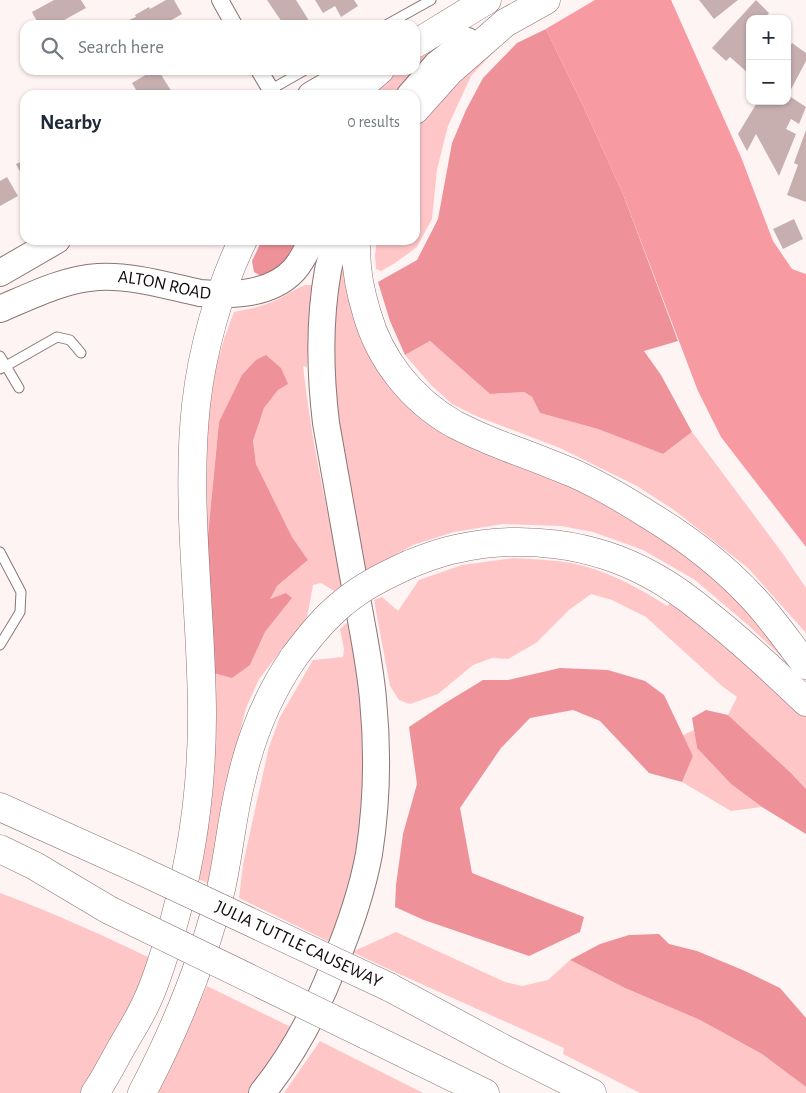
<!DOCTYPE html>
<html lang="en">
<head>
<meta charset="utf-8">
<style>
	:root { --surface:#fff; --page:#f6f6f7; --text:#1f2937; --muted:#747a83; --line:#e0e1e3 }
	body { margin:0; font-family:"Alegreya Sans",sans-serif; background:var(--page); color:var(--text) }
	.controls { position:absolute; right:15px; top:15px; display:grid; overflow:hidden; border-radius:10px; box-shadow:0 1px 4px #0004 }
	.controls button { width:45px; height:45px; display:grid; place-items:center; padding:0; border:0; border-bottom:1px solid var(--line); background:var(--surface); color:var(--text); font:25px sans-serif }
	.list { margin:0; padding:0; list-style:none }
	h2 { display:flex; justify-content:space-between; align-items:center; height:65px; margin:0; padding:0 20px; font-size:21px }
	h2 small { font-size:16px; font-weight:400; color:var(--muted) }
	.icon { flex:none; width:28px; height:28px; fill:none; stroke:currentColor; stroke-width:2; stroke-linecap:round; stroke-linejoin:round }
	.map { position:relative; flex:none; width:806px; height:1093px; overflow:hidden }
	.search { position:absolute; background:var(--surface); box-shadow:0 1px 4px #0004; left:20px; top:20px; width:400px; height:55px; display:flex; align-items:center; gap:12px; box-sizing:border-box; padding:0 18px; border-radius:15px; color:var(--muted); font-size:19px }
	.panel { position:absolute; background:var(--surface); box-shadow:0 1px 4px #0004; left:20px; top:90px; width:400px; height:155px; border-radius:15px }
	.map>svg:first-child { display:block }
</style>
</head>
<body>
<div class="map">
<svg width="806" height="1093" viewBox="0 0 806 1093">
	<rect width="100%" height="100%" fill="#fef4f4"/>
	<!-- green -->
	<g fill="#ffc6c8">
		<path d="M452 35 394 95H368L400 70H415V59Z"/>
		<path d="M508 37 471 76 448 126 437 169 432 219 417 247 395 263 381 271 376 269 375 255 377 240H415V125L450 83Z"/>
		<path d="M337 267 348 268 384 369 635 515 742 598 785 660 748 625 695 580 643 550 593 532 561 526 503 524 454 532 413 545 364 572 328 377Z"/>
		<path d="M305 285H312L307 367 303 366C307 401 312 435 319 470 326 509 337 548 344 587L336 592 321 583 313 585 307 617 259 679 246 708 228 777 224 802 208 883 198 879 214 673 250 665 265 632 292 598 286 594 269 599 277 586 308 560 292 537 256 464 253 441 264 408 278 390 219 422 207 545 206 492 209 390 224 339 234 312C251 309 269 305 284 296 291 292 297 288 305 285Z"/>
		<path d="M430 341 490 394 524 392 532 397 540 413 598 429 663 454 692 432 783 554 806 588V633L748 568 674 510 637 486 560 448 476 416 452 404 431 385 405 355Z"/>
		<path d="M513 558C532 559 552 560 571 563 606 570 638 587 667 606L674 600 731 647 806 716V789L791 773 728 715 737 697 722 686 646 617 612 600 591 594 569 610 536 643 508 659 492 658 473 665 438 694 410 704 399 700 390 686 374 600 382 597 398 611 419 580 462 565Z"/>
		<path d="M351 619 364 685 362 843 336 945 239 898 243 865 254 814 269 747 280 717 313 660 343 657 344 649 340 629Z"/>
		<path d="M694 730 697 748 731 784 762 807 731 811 682 782 693 756 683 735Z"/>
		<path d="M0 893C52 912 102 935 152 959L129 1014 87 1093H0Z"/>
		<path d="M396 932 505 982 522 986 548 980 570 960 625 988 700 1020 762 1054 806 1087V1093H640L563 1054 564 1048 397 973 352 952Z"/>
		<path d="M207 986 295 1029 255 1093H155L173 1060Z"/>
		<path d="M320 1041 423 1093H284Z"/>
	</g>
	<!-- forest -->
	<g fill="#ee9198">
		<path d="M546 29 585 110 623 194 678 341 644 351 661 375 692 432 663 454 598 429 540 413 532 397 524 392 490 394 430 341 405 355 390 321 378 282 417 260 438 219 452 143 466 110 483 78 517 43Z"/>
		<path d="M262 240H304L285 267 261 276 254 272 252 261Z"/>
		<path d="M266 355 281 368 288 384 278 390 264 408 253 441 256 464 292 537 308 560 277 586 270 599 286 593 292 598 265 632 250 665 232 678 214 673 207 545 219 422 242 375 256 360Z"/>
		<path d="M560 668 608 670 645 681 664 695 693 756 682 782 649 773 600 721 573 710 530 718 501 748 460 808 472 873 584 917 580 932 529 956 424 920 395 907 396 885 403 834 417 784 409 727 442 705 483 680H508Z"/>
		<path d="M706 710 728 715 791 773 806 789V834L762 807 731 784 697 748 692 718Z"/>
		<path d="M659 934 669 944 697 951 745 971 780 988 806 1018V1087L762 1054 700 1020 625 988 570 960 600 944 629 935Z"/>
	</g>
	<!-- water -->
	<path fill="#f79aa1" d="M532 0H671L741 157 773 241 792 269 806 274V547L721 437 698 391 623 194 585 110Z"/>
	<!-- pier -->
	<path fill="#fef4f4" d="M529 0H595L544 30Z"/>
	<!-- building -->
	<g fill="#c7afb0">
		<path d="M54 0H81L86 8 55 25H39L32 12Z"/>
		<path d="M166 0H174L182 14 163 25H132L129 20 136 17 135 15 149 7 150 9Z"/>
		<path d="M267 0H296L311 24 310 25H284Z"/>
		<path d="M315 0H354L358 6 341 17 335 6 323 13Z"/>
		<path d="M699 0H738L714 19Z"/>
		<path d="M756 0 769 13 764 19H750V71L748 73 730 57 726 61 712 48Z"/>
		<path d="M792 43 806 53V61L788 95 806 107 799 124 791 119 786 129 796 134 779 176 756 134 747 151 738 134 758 101H787V51Z"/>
		<path d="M154 70H158L172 92 167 95H139L132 83Z"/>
		<path d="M806 130V202L787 195 798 165 794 163Z"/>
		<path d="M25 160V181L16 164Z"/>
		<path d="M7 177 18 196 0 206V181Z"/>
		<path d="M794 219 803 239 783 249 773 229Z"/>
	</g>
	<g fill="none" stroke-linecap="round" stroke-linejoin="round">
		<!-- lane casing -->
		<g stroke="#8a7575" stroke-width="11">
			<g id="lane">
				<path d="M386 25 431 0"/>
				<path d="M270 90 305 70"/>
				<path d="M0 356 6 366 0 369"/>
				<path d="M19 388 6 366 57 337 70 340 81 353"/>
				<path d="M0 552 21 592 20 612 0 645"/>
			</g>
		</g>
		<!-- street casing -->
		<g stroke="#8a7575" stroke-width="18">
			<g id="street">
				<path d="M220 0 234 25"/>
				<path d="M259 70 274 95"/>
			</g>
		</g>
		<!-- primary casing -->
		<g stroke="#8a7575" stroke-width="28">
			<g id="primary">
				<path d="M311 95 354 70"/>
				<path d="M410 95 437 64 467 41"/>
				<path d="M0 273 57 240"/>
				<path id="s1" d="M0 309C31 296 64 279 98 277 133 275 167 286 200 293 232 296 271 295 294 270 302 261 307 250 312 240"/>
				<path d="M262 1093C293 1055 316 1011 334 965 349 929 362 892 369 854 377 803 378 750 373 699 370 665 363 632 357 598 347 540 336 482 326 423 320 373 319 320 328 270 330 260 334 250 337 240"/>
			</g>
		</g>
		<!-- highway casing -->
		<g stroke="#8a7575" stroke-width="29">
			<g id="highway">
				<path d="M415 44 487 0"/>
				<path d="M351 95 380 70"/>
				<path d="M415 110 450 71 505 23 546 0"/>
				<path d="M357 240C354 265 360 291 367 314 380 360 412 400 454 424 471 433 488 440 506 447 528 455 551 464 573 473 600 485 627 501 652 517 688 539 723 566 752 597 772 618 788 642 806 665"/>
				<path d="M410 564C425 558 440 552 456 549 521 534 593 543 651 575 677 589 699 607 722 626 751 650 779 676 806 702"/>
				<path d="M0 807 131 866"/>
				<path d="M0 849 35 866 109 910"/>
				<path d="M389 987 506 1050 592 1093"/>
				<path d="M366 1035 485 1093"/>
				<path d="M95 1093C106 1077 114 1060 124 1043 132 1029 141 1015 147 1001 156 982 162 962 168 942 191 868 202 792 202 715 202 613 185 507 196 405 202 351 219 289 243 240"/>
				<path d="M142 1093C176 1028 204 960 221 889 229 853 232 816 241 781 251 736 268 695 294 657"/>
			</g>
		</g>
		<!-- lane -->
		<use href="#lane" stroke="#fff" stroke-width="9"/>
		<!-- street -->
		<use href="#street" stroke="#fff" stroke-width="16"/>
		<!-- primary -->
		<use href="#primary" stroke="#fff" stroke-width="26"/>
		<!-- highway -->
		<use href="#highway" stroke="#fff" stroke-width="28"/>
		<!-- highway-bridge casing -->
		<g stroke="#8a7575" stroke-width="29" stroke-linecap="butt">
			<g id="highway-bridge">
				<path d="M294 657C309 637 324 618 343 603 363 586 386 575 410 564"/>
				<path id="s2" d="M131 866 389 987"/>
				<path d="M109 910 366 1035"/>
			</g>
		</g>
		<!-- highway-bridge -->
		<use href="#highway-bridge" stroke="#fff" stroke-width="28"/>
	</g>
	<g text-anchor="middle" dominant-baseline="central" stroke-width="4.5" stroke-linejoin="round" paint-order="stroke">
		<!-- street labels -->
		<g font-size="18" fill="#110a0a" stroke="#fff">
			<text stroke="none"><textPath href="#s1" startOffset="171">ALTON ROAD</textPath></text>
			<text stroke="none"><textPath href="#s2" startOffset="185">JULIA TUTTLE CAUSEWAY</textPath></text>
		</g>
	</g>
</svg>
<div class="controls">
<button>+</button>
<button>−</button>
</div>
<div class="search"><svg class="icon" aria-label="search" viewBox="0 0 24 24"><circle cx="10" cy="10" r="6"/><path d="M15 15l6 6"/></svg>Search here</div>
<section class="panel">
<h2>Nearby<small>0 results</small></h2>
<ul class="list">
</ul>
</section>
</div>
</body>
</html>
